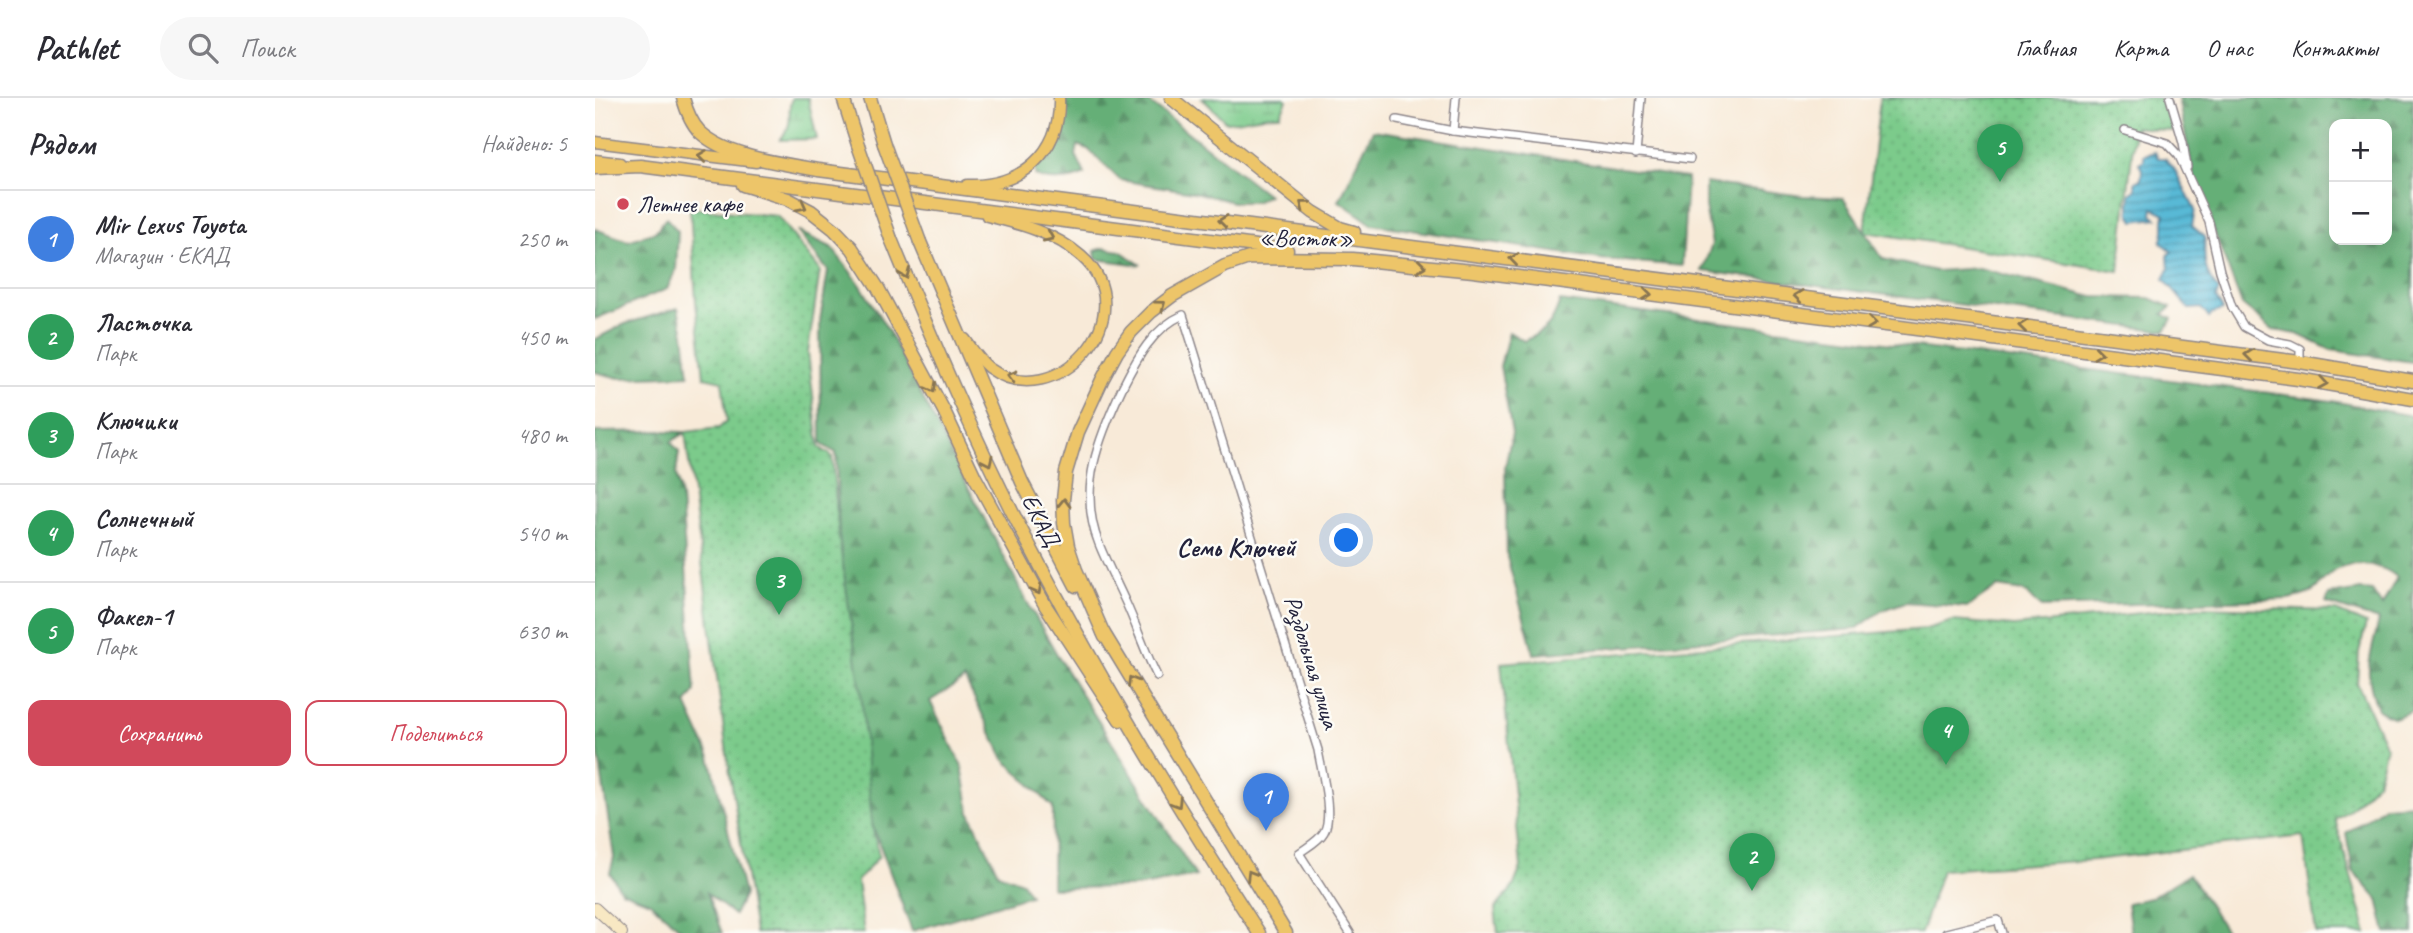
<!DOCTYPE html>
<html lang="ru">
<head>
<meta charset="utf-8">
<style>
	:root { --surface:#fff; --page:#f7f7f7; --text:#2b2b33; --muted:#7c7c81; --line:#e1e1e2; --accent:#d1495b }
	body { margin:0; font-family:Caveat,sans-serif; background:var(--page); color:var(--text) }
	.controls { position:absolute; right:21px; top:21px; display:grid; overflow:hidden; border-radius:14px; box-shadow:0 4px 18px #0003 }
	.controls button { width:63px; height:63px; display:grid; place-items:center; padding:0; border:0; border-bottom:2px solid var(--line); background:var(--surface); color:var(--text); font:35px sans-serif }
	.you { position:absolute; left:752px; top:443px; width:24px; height:24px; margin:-18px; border:5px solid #fff; border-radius:50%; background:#1a73e8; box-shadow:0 0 0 10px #1a73e833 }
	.badge { display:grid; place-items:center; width:46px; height:46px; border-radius:50%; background:var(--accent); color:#fff; font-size:23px; font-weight:700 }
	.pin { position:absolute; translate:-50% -58px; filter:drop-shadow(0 2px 4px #0008) }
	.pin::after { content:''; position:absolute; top:37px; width:24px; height:21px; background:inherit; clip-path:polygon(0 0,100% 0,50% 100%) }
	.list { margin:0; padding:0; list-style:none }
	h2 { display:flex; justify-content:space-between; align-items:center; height:91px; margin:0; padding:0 28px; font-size:30px }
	h2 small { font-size:23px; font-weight:400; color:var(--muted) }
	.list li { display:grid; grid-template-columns:46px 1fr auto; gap:21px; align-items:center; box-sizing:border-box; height:98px; padding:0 28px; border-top:2px solid var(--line) }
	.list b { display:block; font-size:26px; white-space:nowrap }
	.list p { margin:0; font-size:23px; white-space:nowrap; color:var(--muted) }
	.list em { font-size:23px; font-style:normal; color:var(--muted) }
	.actions { display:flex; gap:14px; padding:21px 28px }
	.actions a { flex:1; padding:16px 0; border:2px solid var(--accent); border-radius:14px; text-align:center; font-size:24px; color:var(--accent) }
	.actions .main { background:var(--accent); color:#fff }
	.icon { flex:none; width:38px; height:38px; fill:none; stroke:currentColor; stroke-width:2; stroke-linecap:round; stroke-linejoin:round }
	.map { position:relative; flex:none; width:1818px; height:835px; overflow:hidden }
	header { display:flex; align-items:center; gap:42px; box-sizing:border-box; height:98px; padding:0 35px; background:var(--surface); border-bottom:2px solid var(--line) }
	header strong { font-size:33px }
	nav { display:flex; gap:38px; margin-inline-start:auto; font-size:24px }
	.search { width:490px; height:63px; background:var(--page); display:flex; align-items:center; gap:18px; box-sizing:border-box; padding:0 24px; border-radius:38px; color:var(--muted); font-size:26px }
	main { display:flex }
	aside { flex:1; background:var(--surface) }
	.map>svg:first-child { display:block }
</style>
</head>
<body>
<header>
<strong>Pathlet</strong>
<div class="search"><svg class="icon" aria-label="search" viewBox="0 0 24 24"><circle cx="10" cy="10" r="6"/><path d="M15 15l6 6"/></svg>Поиск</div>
<nav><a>Главная</a><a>Карта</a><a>О нас</a><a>Контакты</a></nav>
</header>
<main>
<aside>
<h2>Рядом<small>Найдено: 5</small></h2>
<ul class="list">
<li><span class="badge" style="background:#3f7fe0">1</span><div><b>Mir Lexus Toyota</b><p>Магазин · ЕКАД</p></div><em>250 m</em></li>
<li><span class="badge" style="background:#2e9e5b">2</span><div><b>Ласточка</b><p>Парк</p></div><em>450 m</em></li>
<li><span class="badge" style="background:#2e9e5b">3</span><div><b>Ключики</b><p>Парк</p></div><em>480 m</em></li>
<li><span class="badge" style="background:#2e9e5b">4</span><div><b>Солнечный</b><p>Парк</p></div><em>540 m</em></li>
<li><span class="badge" style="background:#2e9e5b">5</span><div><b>Факел-1</b><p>Парк</p></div><em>630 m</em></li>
</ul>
<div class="actions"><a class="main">Сохранить</a><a>Поделиться</a></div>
</aside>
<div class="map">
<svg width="1818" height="835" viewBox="0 0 1818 835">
	<defs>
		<pattern id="forest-firs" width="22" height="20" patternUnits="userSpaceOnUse" patternTransform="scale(1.75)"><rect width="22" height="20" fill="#65af77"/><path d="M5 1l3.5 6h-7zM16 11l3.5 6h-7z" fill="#538e63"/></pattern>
		<pattern id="wetland-marsh" width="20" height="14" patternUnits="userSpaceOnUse" patternTransform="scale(1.75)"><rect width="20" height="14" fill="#7ccb8b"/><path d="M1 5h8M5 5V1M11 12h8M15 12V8" fill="none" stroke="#6bae79"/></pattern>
		<pattern id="park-dots" width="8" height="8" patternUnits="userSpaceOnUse" patternTransform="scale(1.75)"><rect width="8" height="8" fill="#7ccb8b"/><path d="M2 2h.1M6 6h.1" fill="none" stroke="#6bae79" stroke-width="1.8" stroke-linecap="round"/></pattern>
		<pattern id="water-rules" width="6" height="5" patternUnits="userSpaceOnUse" patternTransform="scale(1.75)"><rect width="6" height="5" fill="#58b9d6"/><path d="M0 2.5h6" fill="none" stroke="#4896af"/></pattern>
	</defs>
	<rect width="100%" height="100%" fill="#fdfcf7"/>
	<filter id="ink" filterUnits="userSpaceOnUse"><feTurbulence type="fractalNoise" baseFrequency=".0143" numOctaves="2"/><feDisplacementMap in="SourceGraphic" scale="14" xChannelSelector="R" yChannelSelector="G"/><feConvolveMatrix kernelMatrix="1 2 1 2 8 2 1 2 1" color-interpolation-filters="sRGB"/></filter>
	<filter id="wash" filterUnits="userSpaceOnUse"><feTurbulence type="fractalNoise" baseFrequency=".00686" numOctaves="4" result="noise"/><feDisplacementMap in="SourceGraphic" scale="28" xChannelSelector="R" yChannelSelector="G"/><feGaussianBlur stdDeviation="1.57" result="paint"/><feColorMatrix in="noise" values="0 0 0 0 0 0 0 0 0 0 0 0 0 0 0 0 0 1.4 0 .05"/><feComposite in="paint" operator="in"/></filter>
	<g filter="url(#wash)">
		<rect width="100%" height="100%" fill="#f8ead8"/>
		<!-- forest -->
		<g fill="url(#forest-firs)" stroke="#446859" stroke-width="2" fill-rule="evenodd">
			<path d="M469 0H549L673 97 660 104H638L604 95 525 82 493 51 483 47 481 57 490 76C478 82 452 86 440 77V68L449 64 470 26Z"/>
			<path d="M1583 0H1818V264L1736 252 1702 236 1678 232 1647 207 1599 80ZM1739 26H1792V142H1739Z"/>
			<path d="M778 32 1092 80 1087 168 1005 161 777 126 744 103Z"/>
			<path d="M1110 85 1208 98 1248 100 1288 161 1341 173 1384 170 1498 199 1555 200 1576 209 1568 216 1577 221 1570 233 1107 173 1117 146 1110 109Z"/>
			<path d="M71 120 83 133 81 172 72 191 0 221V131L33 143 60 134Z"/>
			<path d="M202 133 236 149 265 186 294 234 431 502 468 567 601 778 541 789 457 790 458 709 409 661 370 581 335 603 367 668 375 715 403 775 427 784 435 797 317 833 277 726 271 677 265 592 244 438 241 355 226 346 225 222 233 173Z"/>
			<path d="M508 150 525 153 546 167 501 161 500 153Z"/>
			<path d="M965 203 1737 303 1818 318V612L1799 620 1783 612C1767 570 1775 563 1784 522L1731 505 1734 497 1766 492 1777 493 1787 508 1802 479C1786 465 1753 462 1735 476 1728 481 1723 491 1715 495 1709 498 1701 499 1694 501L1447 509 1428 493 1402 489 1373 509 1310 504 1286 513 1261 531 939 556 912 459 910 370 917 335 905 268 914 234 929 243C952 232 957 228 965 203Z"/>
			<path d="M83 210 89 236 94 277 24 280 0 274V241L30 226Z"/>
			<path d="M67 333 90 334 76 344 84 354 81 376 86 400 100 594 91 606 115 659 149 797 139 817 112 795 127 835H90L55 804 26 793 15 775 19 759 0 632V334Z"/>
			<path d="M1818 706V835H1791L1783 801 1758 773 1751 735 1790 708Z"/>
			<path d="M1594 776 1632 835H1536L1532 805 1555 800Z"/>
		</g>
		<!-- wetland -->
		<g fill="url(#wetland-marsh)" stroke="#4f7663" stroke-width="2">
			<path d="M197 0H213L222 41 185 42C202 20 190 19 197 0Z"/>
			<path d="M607 0H689L692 2 685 17C665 16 651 23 631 24Z"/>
		</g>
		<!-- park -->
		<g fill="url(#park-dots)" stroke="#4f7663" stroke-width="2">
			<path d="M1285 0H1564L1579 33 1540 29 1524 173 1270 134Z"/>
			<path d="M95 110 182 118 225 172 213 254 224 349 237 358 244 440 266 594 277 727 284 758 262 783 269 835H160L132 656 90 334 124 330 132 323 127 283 109 279 101 204Z"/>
			<path d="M1604 509 1741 513 1771 526 1764 554 1762 585 1791 649 1782 684 1755 711 1740 721 1772 835H1721L1708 738 1498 762 1347 772 1326 835H903L900 811 918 789 926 769 906 565 1331 531 1358 523 1419 528Z"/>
		</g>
		<!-- water -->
		<path fill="url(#water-rules)" stroke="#3d6e88" stroke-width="2" d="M1560 54 1563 60H1570L1580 72 1600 112 1597 128 1610 139C1608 158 1609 179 1624 192L1621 200 1628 212 1618 215 1614 220 1606 210 1594 211 1569 181 1574 171 1573 157 1577 154 1566 144C1572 132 1567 127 1570 116L1558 110 1557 116 1562 120 1539 123 1535 116V96L1541 91 1540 84 1546 81 1547 72 1544 65 1549 62V57Z"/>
	</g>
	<g filter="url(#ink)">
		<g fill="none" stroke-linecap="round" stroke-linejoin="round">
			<!-- minor casing -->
			<g stroke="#8d868a" stroke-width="10">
				<g id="minor">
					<path d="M1575 0 1588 44 1592 69"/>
					<path d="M802 22 858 33 1095 61"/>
					<path d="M1530 32 1572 45 1584 58 1614 124 1625 173 1637 209 1649 229 1673 242 1695 246 1705 251V264"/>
					<path d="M858 33 861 0"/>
					<path d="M1041 56 1046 0"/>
					<path d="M562 578C550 554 542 529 531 505 522 485 512 466 504 446 482 391 504 339 528 288 542 260 558 230 588 217L723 652C726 671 739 717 729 734 724 743 712 749 704 755L755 835"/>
					<path d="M1351 835 1403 822 1407 835"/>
				</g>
			</g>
			<!-- secondary casing -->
			<g stroke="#8d868a" stroke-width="12">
				<path id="secondary" d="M0 810 27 835"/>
			</g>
			<!-- primary casing -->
			<g stroke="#8d868a" stroke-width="13">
				<g id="primary">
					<path d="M0 44 161 64"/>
					<path d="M0 62 25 65"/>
					<path d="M372 87C426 89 466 55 464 0"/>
					<path d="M370 241C377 251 385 263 394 270 461 319 553 216 486 158 460 135 425 126 392 118"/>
				</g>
			</g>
			<!-- trunk casing -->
			<g stroke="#8d868a" stroke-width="15">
				<g id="trunk">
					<path d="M88 0C91 11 96 25 105 34 133 60 187 65 223 72L1705 264 1818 283"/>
					<path d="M248 0 263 47"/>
					<path d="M275 0 289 46"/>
					<path d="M576 0 718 114 745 130 759 134"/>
					<path d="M0 70 45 68 692 152"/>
					<path d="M148 87 193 101 216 113 239 131 257 150 283 190 349 313 380 379 450 507 525 622"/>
					<path d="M296 141C337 241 379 341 429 437 500 573 580 706 664 835"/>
					<path d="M325 144 427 384 481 488"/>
					<path d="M508 534 691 835"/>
					<path d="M510 539 481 472 473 448 469 425 468 402 471 374 483 334 507 282 522 254 536 234 556 214 577 198 630 168 654 160 758 161 878 173 1703 281 1818 301"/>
				</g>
			</g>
			<!-- minor -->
			<use href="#minor" stroke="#fff" stroke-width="7"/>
			<!-- secondary -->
			<use href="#secondary" stroke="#f8e8c3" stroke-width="10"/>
			<!-- primary -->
			<use href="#primary" stroke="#edc569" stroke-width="10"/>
			<!-- trunk -->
			<use href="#trunk" stroke="#edc569" stroke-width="12"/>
			<!-- trunk-bridge casing -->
			<g stroke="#8d868a" stroke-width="15" stroke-linecap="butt">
				<g id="trunk-bridge">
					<path d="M289 46 325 144"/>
					<path d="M263 47 296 141"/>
				</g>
			</g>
			<!-- trunk-bridge -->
			<use href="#trunk-bridge" stroke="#edc569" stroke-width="12"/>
		</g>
		<!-- one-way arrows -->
		<defs><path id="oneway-chevron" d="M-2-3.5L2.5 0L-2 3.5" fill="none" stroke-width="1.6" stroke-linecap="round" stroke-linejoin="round" transform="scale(1.75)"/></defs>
		<g stroke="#887452">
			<use href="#oneway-chevron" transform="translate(107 58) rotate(-173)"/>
			<use href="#oneway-chevron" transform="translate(709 107) rotate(-142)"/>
			<use href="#oneway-chevron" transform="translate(207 108) rotate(28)"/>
			<use href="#oneway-chevron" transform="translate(628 123) rotate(-173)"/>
			<use href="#oneway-chevron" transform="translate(454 139) rotate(24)"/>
			<use href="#oneway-chevron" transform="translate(919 161) rotate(-172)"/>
			<use href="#oneway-chevron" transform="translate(826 168) rotate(6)"/>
			<use href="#oneway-chevron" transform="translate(310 176) rotate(68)"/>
			<use href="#oneway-chevron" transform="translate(1052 196) rotate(7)"/>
			<use href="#oneway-chevron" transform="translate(1203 198) rotate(-173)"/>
			<use href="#oneway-chevron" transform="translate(566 207) rotate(-37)"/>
			<use href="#oneway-chevron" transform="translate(1277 225) rotate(7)"/>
			<use href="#oneway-chevron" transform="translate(1428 228) rotate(-173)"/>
			<use href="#oneway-chevron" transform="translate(1503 255) rotate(7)"/>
			<use href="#oneway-chevron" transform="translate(1654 257) rotate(-173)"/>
			<use href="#oneway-chevron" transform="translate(417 278) rotate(-166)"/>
			<use href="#oneway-chevron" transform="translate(1728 285) rotate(10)"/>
			<use href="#oneway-chevron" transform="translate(337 290) rotate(62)"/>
			<use href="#oneway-chevron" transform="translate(393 363) rotate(65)"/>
			<use href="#oneway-chevron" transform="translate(469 405) rotate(-89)"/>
			<use href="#oneway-chevron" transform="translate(442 492) rotate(61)"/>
			<use href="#oneway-chevron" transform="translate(537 583) rotate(-121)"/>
			<use href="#oneway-chevron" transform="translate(582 705) rotate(58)"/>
			<use href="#oneway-chevron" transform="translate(656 777) rotate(-121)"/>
		</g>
	</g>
	<!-- markers -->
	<circle fill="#d1495b" stroke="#fdfcf7" stroke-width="2.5" cx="28" cy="106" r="7"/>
	<g text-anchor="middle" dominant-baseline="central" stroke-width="5" stroke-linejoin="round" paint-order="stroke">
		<!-- poi labels -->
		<g font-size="24" fill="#22223b" stroke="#fdfcf7" text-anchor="start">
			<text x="42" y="106">Летнее кафе</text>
		</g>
		<!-- street labels -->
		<g font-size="24" fill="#22223b" stroke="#fdfcf7">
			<text transform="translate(711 140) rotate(1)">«Восток»</text>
			<text transform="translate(446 422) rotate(63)">ЕКАД</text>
			<text transform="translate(717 564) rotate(73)">Раздольная улица</text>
		</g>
		<!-- neighbourhood labels -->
		<g font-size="26" font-weight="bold" fill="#22223b" stroke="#fdfcf7">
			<text x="641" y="449">Семь Ключей</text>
		</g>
	</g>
</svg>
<div class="controls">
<button>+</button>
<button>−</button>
</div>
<div class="you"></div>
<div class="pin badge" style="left:671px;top:733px;background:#3f7fe0">1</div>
<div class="pin badge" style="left:1157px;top:793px;background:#2e9e5b">2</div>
<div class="pin badge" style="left:184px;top:517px;background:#2e9e5b">3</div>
<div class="pin badge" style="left:1351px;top:667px;background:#2e9e5b">4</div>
<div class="pin badge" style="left:1405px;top:84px;background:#2e9e5b">5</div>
</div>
</main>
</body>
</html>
